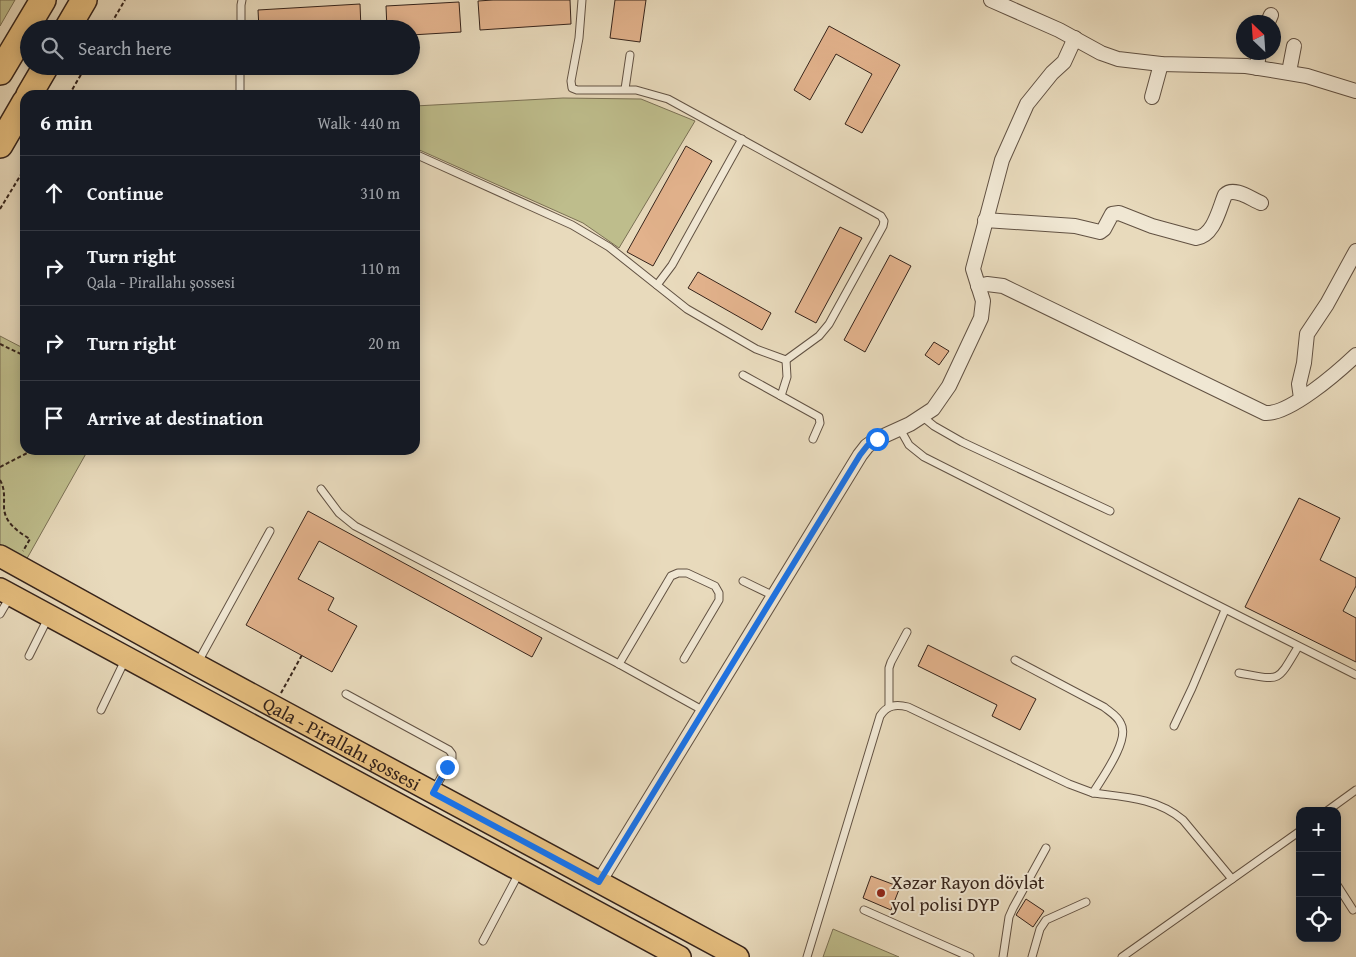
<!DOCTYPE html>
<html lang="en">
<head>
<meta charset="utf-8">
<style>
	:root { --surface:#171b24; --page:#20242c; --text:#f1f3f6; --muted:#9ea1a6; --line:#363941 }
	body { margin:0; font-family:"Gentium Book Plus",serif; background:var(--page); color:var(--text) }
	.controls { position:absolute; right:15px; bottom:15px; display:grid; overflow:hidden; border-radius:10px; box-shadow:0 2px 12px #0003 }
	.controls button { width:45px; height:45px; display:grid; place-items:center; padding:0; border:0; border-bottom:1px solid var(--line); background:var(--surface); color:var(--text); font:25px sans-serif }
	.compass { position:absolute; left:1236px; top:15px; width:45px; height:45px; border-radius:50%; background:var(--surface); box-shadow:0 2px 12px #0003; rotate:335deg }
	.stop { position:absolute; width:15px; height:15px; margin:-11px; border:4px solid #1a73e8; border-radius:50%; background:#fff }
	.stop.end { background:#1a73e8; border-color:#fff; box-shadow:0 1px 5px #0008 }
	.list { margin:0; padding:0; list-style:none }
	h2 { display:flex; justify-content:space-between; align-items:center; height:65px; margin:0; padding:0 20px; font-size:21px }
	h2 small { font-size:16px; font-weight:400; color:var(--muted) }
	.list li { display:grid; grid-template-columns:32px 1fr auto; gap:15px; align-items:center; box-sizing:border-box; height:75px; padding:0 20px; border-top:1px solid var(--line) }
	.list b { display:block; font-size:19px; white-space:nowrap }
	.list p { margin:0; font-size:16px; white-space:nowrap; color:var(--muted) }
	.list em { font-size:16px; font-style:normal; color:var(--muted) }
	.icon { flex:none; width:28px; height:28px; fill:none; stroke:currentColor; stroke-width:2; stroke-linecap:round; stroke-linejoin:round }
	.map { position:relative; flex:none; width:1356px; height:957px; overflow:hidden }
	.search { position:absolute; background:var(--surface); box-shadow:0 2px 12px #0003; left:20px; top:20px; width:400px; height:55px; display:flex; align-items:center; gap:12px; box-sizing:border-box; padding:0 18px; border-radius:28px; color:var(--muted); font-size:19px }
	.panel { position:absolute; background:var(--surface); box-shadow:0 2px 12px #0003; left:20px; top:90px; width:400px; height:365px; border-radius:15px }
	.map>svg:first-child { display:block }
</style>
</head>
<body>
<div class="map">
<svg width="1356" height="957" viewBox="0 0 1356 957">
	<rect width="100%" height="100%" fill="#e8dabc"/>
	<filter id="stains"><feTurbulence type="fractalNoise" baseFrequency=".004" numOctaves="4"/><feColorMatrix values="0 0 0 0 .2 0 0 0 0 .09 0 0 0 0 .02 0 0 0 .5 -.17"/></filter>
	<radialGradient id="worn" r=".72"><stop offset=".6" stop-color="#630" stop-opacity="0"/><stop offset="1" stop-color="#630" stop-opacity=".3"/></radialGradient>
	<!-- green -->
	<g fill="#bebd8c" stroke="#7a7054">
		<path d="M0 0H15L0 26Z"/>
		<path d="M563 98 641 99 695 121 619 248 583 223 415 148V106Z"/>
		<path d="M0 336 25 349V450H88L25 562 0 547Z"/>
		<path d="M833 929 899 957H823Z"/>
	</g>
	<!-- building -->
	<g fill="#e2b28c" stroke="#36241b">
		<path d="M493 0H570L571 24 480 30 478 1Z"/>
		<path d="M615 0H646L640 42 610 38Z"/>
		<path d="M459 2 461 32 411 35V29H387L386 6Z"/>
		<path d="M360 4 361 29H259L258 10Z"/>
		<path d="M829 26 900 65 862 133 845 124 872 74 836 54 810 100 794 90Z"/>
		<path d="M686 146 712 161 653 266 627 252Z"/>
		<path d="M840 227 862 238 816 323 795 312Z"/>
		<path d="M890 255 911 266 865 352 844 340Z"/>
		<path d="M698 272 771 313 762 330 688 288Z"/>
		<path d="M934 342 949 351 939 365 925 355Z"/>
		<path d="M1299 498 1340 518 1320 560 1356 578V586L1343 611 1356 618V662L1245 607Z"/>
		<path d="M308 511 542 638 532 657 319 541 298 579 334 598 328 610 357 626 332 672 246 625Z"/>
		<path d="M928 645 1036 699 1020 730 992 716 997 705 918 666Z"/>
		<path d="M871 876 900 887 891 910 863 898Z"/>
		<path d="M1026 899 1044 911 1033 927 1016 915Z"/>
	</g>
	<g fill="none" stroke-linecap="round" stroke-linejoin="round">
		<!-- service casing -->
		<g stroke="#625243" stroke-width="9">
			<g id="service">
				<path d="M241 29V5L242 0"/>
				<path d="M625 89 630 55"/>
				<path d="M240 95V66"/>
				<path d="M415 154 572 225 609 247 687 309 756 349 786 360 819 336 829 324 883 226 884 221 881 216 668 99 636 90H577L572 88 571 81 579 38 582 0"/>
				<path d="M657 285 672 265 742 139"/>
				<path d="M743 375 819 417 820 423 813 439"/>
				<path d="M781 396 787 377 786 360"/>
				<path d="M923 417 934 426 962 442 1110 511"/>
				<path d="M900 429 909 445 924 457 1356 675"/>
				<path d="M321 489 339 513 355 526 619 664 704 711"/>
				<path d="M743 581 774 596"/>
				<path d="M0 614 10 597"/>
				<path d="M29 656 48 618"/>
				<path d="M198 662 270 531"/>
				<path d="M619 664 671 576 678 573H687L715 586 719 593V600L684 659"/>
				<path d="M1239 673C1281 680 1276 684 1298 647"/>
				<path d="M346 694 449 750 452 754V758L434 790"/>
				<path d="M889 707V668L891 662 907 632"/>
				<path d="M101 710 125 660"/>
				<path d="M1174 726 1192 688 1225 610"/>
				<path d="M1093 793C1125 797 1157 798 1183 820L1232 879"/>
				<path d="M1327 811 1356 790"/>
				<path d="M1337 885 1353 910"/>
				<path d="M864 910 970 957"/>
				<path d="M483 941 519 873"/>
				<path d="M807 957 880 716C887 705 896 704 908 707L1069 784 1093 793C1102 778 1130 740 1121 724 1118 716 1110 712 1104 707L1015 660"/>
				<path d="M1003 957 1009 917 1013 908 1046 848"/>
				<path d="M1032 957 1040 929 1046 920 1086 902"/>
				<path d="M1122 957 1300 831"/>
			</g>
		</g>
		<!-- minor casing -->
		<g stroke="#625243" stroke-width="16">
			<g id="minor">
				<path d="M991 0 1059 30 1101 53 1118 59 1161 64 1246 66 1307 76 1356 91"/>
				<path d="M1268 22 1271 15"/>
				<path d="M1257 68 1259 52"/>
				<path d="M1289 72 1294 46"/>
				<path d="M1152 97 1161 64"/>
				<path d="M985 220 1075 226 1100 232 1104 229 1112 214 1119 213 1152 226 1196 238C1214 236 1219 209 1225 195 1234 186 1251 199 1261 203"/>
				<path d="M978 286 987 284 1003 286 1265 413C1289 415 1338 372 1356 355"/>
				<path d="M1301 398 1299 384 1304 363 1307 334 1327 304 1356 251"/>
				<path d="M599 882 860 455 867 446 877 439 910 424 933 409 949 386 981 318 983 301 973 269 1002 160 1027 104 1052 73 1064 62 1075 38"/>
			</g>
		</g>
		<!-- primary casing -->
		<g stroke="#36241b" stroke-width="24">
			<g id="primary">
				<path id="s1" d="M0 556 197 665 738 957"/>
				<path d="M0 589 680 957"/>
			</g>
		</g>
		<!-- motorway casing -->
		<g stroke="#36241b" stroke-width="28">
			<g id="motorway">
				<path d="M67 29 84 0"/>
				<path d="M0 72 43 0"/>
				<path d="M29 95 46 66"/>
				<path d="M0 145 25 102"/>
			</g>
		</g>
		<!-- path -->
		<g stroke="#36241b" stroke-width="2" stroke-dasharray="4 2.5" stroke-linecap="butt">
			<path d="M108 29 125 0"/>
			<path d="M69 95 86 66"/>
			<path d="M0 209 25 168"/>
			<path d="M0 344 25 356"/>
			<path d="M0 467 33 450"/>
			<path d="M0 480C5 489 4 496 4 507 4 522 18 532 30 539L23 551"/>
			<path d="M281 693 302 655"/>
		</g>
		<!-- service -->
		<use href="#service" stroke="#f0e7d3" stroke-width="7"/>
		<!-- minor -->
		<use href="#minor" stroke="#f0e7d3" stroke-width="14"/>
		<!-- primary -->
		<use href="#primary" stroke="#e4bd7e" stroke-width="21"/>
		<!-- motorway -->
		<use href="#motorway" stroke="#e4bd7e" stroke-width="25"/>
	</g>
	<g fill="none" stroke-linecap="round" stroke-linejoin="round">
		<!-- route -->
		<path stroke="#1a73e8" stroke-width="6" d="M447 767 433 793 599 882 860 455 867 446 877 439"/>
	</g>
	<!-- markers -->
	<circle fill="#8f2418" stroke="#f0e7d3" stroke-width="2" cx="881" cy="893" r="5"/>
	<g text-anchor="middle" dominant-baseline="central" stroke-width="4" stroke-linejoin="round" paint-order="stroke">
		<!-- street labels -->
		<g font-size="19" fill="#36241b" stroke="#f0e7d3">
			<text stroke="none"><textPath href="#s1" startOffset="390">Qala - Pirallahı şossesi</textPath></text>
		</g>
		<!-- poi labels -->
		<g font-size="19" fill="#36241b" stroke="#f0e7d3" text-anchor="start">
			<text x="891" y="882">Xəzər Rayon dövlət<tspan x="891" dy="22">yol polisi DYP</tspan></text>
		</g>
	</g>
	<rect width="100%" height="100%" filter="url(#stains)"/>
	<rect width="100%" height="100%" fill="url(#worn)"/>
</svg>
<div class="controls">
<button>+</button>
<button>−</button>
<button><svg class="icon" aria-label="locate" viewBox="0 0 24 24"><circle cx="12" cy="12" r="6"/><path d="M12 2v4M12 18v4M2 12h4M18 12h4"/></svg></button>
</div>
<svg class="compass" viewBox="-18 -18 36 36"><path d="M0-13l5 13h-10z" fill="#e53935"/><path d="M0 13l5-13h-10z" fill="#9ea1a6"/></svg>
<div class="stop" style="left:877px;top:439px"></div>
<div class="stop end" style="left:447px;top:767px"></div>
<div class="search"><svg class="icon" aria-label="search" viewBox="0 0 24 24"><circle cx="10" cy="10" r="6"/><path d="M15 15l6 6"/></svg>Search here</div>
<section class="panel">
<h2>6 min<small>Walk · 440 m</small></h2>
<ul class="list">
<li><svg class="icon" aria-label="ahead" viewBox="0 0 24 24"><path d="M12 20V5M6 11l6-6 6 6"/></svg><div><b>Continue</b></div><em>310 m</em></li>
<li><svg class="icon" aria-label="right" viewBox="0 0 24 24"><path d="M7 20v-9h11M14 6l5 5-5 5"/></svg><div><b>Turn right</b><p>Qala - Pirallahı şossesi</p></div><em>110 m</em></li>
<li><svg class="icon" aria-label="right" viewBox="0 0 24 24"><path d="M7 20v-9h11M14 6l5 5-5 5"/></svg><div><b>Turn right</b></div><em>20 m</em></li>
<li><svg class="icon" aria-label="arrive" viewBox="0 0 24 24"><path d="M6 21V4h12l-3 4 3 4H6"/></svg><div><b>Arrive at destination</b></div></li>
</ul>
</section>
</div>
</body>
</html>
